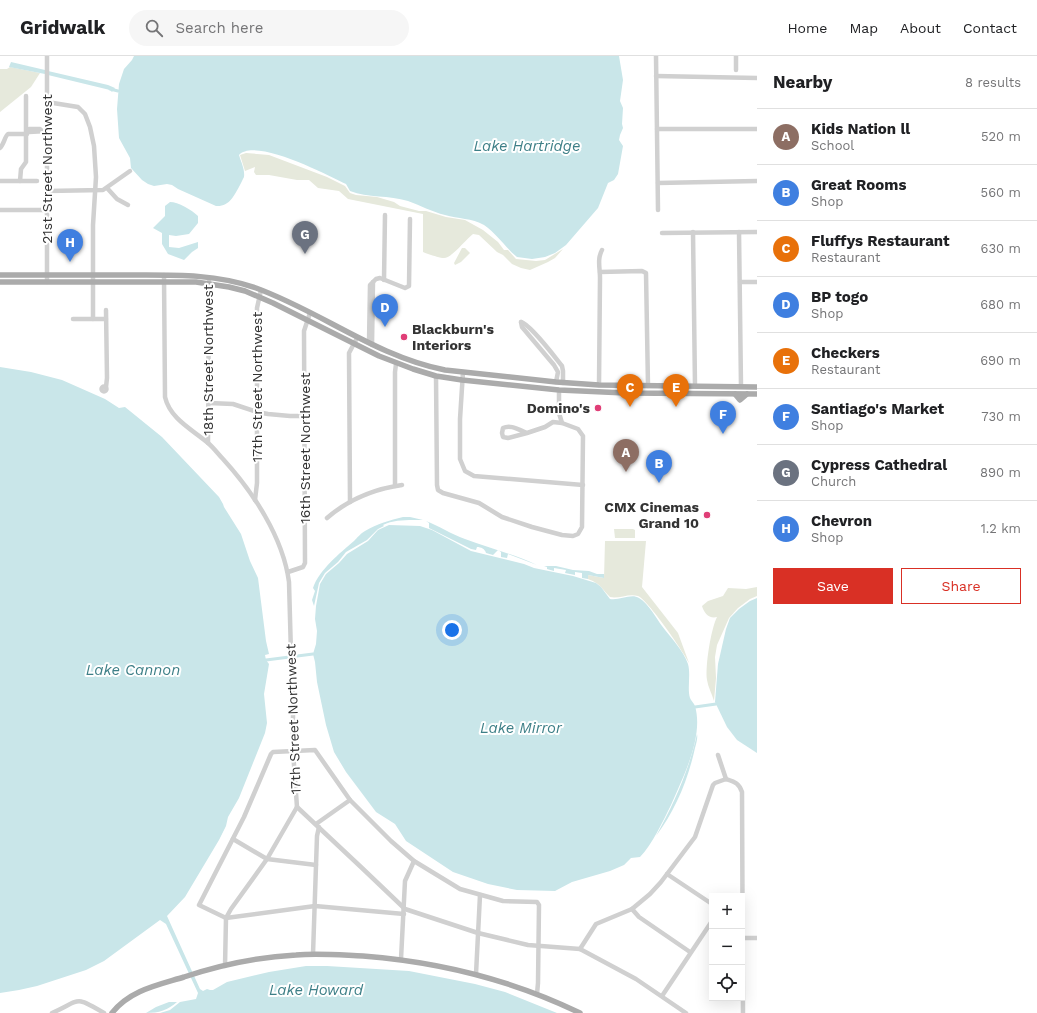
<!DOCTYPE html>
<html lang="en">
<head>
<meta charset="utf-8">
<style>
	:root { --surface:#fff; --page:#f6f6f6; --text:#202124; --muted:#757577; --line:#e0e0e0; --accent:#d93025 }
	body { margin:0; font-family:"Work Sans",sans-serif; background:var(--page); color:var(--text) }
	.controls { position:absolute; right:12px; bottom:12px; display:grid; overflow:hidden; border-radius:0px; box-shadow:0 4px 16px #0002 }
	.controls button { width:36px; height:36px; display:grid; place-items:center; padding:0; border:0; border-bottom:1px solid var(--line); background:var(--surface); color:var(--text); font:20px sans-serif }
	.you { position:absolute; left:452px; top:574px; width:14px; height:14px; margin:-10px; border:3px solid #fff; border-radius:50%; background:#1a73e8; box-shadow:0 0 0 6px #1a73e833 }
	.badge { display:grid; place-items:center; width:26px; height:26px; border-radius:50%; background:var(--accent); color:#fff; font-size:13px; font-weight:700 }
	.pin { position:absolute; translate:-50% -33px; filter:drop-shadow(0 1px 2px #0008) }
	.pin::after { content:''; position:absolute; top:21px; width:14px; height:12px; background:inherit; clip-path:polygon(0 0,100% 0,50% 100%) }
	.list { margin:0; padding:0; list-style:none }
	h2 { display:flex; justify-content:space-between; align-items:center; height:52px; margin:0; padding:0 16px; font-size:17px }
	h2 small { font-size:13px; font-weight:400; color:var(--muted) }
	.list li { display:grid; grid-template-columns:26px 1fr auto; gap:12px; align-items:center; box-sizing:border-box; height:56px; padding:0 16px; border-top:1px solid var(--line) }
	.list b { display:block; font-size:15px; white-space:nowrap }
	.list p { margin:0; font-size:13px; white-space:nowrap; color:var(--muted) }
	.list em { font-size:13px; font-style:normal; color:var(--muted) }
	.actions { display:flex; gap:8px; padding:12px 16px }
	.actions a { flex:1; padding:9px 0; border:1px solid var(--accent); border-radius:0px; text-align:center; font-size:14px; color:var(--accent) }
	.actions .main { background:var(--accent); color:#fff }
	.icon { flex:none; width:22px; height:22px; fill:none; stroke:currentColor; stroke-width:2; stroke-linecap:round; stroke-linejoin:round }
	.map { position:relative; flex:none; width:757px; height:957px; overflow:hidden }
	header { display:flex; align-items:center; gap:24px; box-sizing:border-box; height:56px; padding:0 20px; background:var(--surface); border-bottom:1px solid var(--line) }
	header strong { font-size:19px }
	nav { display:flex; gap:22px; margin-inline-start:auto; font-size:14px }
	.search { width:280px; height:36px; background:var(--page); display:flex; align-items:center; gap:10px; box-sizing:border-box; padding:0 14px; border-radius:22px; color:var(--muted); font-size:15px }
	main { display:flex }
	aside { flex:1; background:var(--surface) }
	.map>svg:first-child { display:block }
</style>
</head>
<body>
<header>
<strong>Gridwalk</strong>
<div class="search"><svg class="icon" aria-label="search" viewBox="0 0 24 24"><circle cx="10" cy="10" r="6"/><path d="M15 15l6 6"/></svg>Search here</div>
<nav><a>Home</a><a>Map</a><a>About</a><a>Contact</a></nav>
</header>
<main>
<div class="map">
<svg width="757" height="957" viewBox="0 0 757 957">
	<rect width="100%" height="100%" fill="#fff"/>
	<!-- green -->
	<g fill="#e6e9dc">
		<path d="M10 11 40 17 31 31 0 56V13H7Z"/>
		<path d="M246 97 269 99 327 121 345 130 350 137 356 139 377 141 394 146 400 150 419 155H426L446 161 465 164 483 174 498 186 504 194H508L516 203 536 205 545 204 563 193 555 202 548 206 530 214 521 212 512 208 503 199 497 196 479 179 473 178C466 183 452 202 444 202 439 202 428 198 423 196V158L348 143 339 135 318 132 309 124H297L269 119H256L254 116 255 111 245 115 240 99Z"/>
		<path d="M462 192H465L470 197 461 206 455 209 454 207Z"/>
		<path d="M614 473H633L635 474V482H615Z"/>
		<path d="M605 485H646L642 531 678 577 689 607C683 595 648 544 638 540 629 537 619 543 610 541 601 532 601 528 588 523V519L604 522Z"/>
		<path d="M757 531V540L750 543 738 552 729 562 717 589 715 601 716 622 714 645C712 638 708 631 707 624 705 610 711 573 717 561 709 563 704 557 702 550L708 545 723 540 728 532 746 533Z"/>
	</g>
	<!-- water -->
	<g fill="#c9e6e9">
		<path d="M134 0H619L623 24 620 45 623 52 622 68 623 72 620 79 619 84 623 90 618 118 614 124 608 127 598 152 566 189 555 197 545 201 532 203 517 201C505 191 497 178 484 169 472 162 458 163 445 159 432 156 420 149 408 145 389 139 368 142 350 135L346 128C327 119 255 81 239 99 241 106 245 113 244 121 243 123 241 127 240 129 234 140 229 151 216 150L178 133 172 129 167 128 154 130 148 128 142 124 131 112 130 102 119 82 117 53 119 28 124 13 132 4Z"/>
		<path d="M11 6 45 14V18L9 11Z"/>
		<path d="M48 15 108 29 115 32 112 36 110 34 48 19Z"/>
		<path d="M170 146C178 146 192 154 198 160V167L189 178 176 180 169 179V191L179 192 198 186V192L192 196 184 204 168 198 162 188V177L153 172 165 160V150Z"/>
		<path d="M0 311 31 316 62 324 105 343 119 352 125 351 162 381 219 441 223 448 224 451 241 478 250 505 258 522 266 585 269 598 265 599 266 604 269 608 264 638 267 667 265 677 239 742 228 761 226 770 219 784 185 841 167 860 200 933 203 935 207 933 210 934H213L227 926 269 916 306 910H327L409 915 475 928 505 936 557 957H160L170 954 180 946 196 943 198 937 166 868 160 864 104 905 86 914 37 930 19 934 0 937Z"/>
		<path d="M403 461H410L423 464C410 464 395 463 383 469L384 470 378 473 367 484 346 496 338 506 325 517 319 527 314 550 312 544 315 535 313 532C319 514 340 497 354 485 357 482 361 477 365 475 377 468 390 464 403 461Z"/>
		<path d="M426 465C439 470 451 478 465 483 489 492 514 498 537 509L508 498 507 502 501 501V496L498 494 493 499 486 497C485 493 481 491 477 491L476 494 471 493 429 472V467Z"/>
		<path d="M389 469 420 470 432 474 471 495 524 508 534 512 573 520 596 527 601 531 610 543C619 545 631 537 639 542 649 548 656 562 662 570 671 582 683 594 688 608 691 619 687 632 690 642 691 645 694 647 695 650 704 681 683 721 671 749 663 765 652 789 640 801L631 802 624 809 610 815 572 826 555 835 517 834 488 828 453 816 406 785 395 768 376 756 346 716 334 696 326 669 317 626 315 606 313 598 316 588 317 575 315 563 316 550 320 528 326 518 339 507 347 498 368 485 378 474Z"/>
		<path d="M544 510H556L573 514 589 515 597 518H604V522L588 519V523L582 522V517L575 516V519L565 517 566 514 554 512V515L547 513V511Z"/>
		<path d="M757 542V697L737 684 727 671 715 646 718 608 726 573 730 562 739 553 750 545Z"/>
		<path d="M697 678C698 682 696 688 695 692 688 724 675 755 656 780 674 748 689 714 697 678Z"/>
		<path d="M169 946H177C168 954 159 957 146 957L156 951Z"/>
	</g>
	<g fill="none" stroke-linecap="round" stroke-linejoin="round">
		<!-- canal -->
		<g stroke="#c9e6e9" stroke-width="3">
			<path d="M110 33 118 35"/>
			<path d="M266 604 313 598"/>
			<path d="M695 651 716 648"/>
		</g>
		<!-- minor -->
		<g stroke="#d0d0d0" stroke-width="4.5">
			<path d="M47 0V226"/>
			<path d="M656 0 658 154"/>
			<path d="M736 14V0"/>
			<path d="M656 20 757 22"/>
			<path d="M26 40V106L21 113 20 125H37"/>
			<path d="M47 46 78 51 85 58 90 71 94 90 96 121 93 169V263"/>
			<path d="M657 73H757"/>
			<path d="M27 75 29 73H40L42 75"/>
			<path d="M28 75 29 76 47 75"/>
			<path d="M0 92C4 88 5 80 8 78H27"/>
			<path d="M0 125H20"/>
			<path d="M658 127 757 125"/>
			<path d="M107 132 117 143 128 149"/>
			<path d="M47 135 103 134 130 115"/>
			<path d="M0 154H47"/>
			<path d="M693 176 695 330"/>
			<path d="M739 176 741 330"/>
			<path d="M662 177 757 176"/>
			<path d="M600 216 642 215 646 217 648 330"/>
			<path d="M164 219 165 341C170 363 193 374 208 387 214 392 218 398 223 403 253 436 283 481 289 526L291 598 293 641V695L297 751 267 803 231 853 226 862 225 910"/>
			<path d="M384 224 385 159"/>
			<path d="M740 226H757"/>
			<path d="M73 263H106"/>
			<path d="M521 266C531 269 554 300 562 310L563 315V327"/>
			<path d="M521 266 522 271 554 309 558 316 556 326"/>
			<path d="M369 287 370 229 376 223 380 222 405 232 409 230 410 163"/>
			<path d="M372 289 373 226"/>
			<path d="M463 316 460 363V403L465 415 474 420 583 429"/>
			<path d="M436 320 437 429 438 434 443 437 479 447 502 461 532 471 562 479 573 480 578 478 582 471 583 380 578 373 562 367 559 357V334"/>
			<path d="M599 329 600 222C600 212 597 203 602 194"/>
			<circle cx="104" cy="333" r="2.5"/>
			<path d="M106 331 107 322 106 254"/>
			<path d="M209 347 233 348 257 356 268 358 290 360H305"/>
			<path d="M527 377C519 374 511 368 503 372L502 377 503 381 508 382 527 377 545 371 553 366 562 367"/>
			<path d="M208 387 209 225"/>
			<path d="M395 430V316L396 308"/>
			<path d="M255 444 257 427V252L261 234"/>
			<path d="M350 446 349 297 357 282"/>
			<path d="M327 462C349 443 374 433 402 429"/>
			<path d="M288 516 303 511 305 507 304 275 310 257"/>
			<path d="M718 699 726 723"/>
			<path d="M726 723C735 726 739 727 742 736L743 957"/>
			<path d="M297 751 362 812 405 853 478 877 528 889 580 893 636 923 686 957"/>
			<path d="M316 768 350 744"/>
			<path d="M233 783 267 803 316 809"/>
			<path d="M667 818 712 848"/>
			<path d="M632 853 639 861 690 896"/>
			<path d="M404 858 315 850 226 862 199 849 244 761 271 698 273 696 315 694 350 744 391 785 414 805 460 833 503 845 537 846 539 849 538 927 537 938"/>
			<path d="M743 882H757"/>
			<path d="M580 893 596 868 632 853 650 838 661 826 695 781 713 729 715 727 726 723"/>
			<path d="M313 898 317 780 319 771"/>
			<path d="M401 903 405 825 414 805"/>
			<path d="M476 918 480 839"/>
			<path d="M662 940 712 865"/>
			<path d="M52 957C81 944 74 939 104 957"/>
		</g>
		<!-- major -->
		<g stroke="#ababab" stroke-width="5.5">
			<path d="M0 219C41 219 83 219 124 219 169 219 214 217 256 232 322 256 375 300 445 314L556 326 599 329 757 331"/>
			<path d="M0 226H196L229 231 245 235 273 247 379 300 413 313 436 320 462 324 559 334 625 337 757 338"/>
			<path d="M735 338 740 344 747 338"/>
			<path d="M112 957C130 934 158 929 184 921 220 909 258 901 296 899 318 897 340 899 363 900 440 906 510 923 580 957"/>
		</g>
	</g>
	<!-- markers -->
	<g fill="#e03e77" stroke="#fff" stroke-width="1.5">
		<circle cx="404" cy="281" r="4"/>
		<circle cx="598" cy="352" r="4"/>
		<circle cx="707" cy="459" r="4"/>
	</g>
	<g text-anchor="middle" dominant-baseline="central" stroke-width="4" stroke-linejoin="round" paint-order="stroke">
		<!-- street labels -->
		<g font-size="14" fill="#333" stroke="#fff">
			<text transform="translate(47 113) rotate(-90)">21st Street Northwest</text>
			<text transform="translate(208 304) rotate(-90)">18th Street Northwest</text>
			<text transform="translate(257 331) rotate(-90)">17th Street Northwest</text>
			<text transform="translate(305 392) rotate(-90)">16th Street Northwest</text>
			<text transform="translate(293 663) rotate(-92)">17th Street Northwest</text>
		</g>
		<!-- poi labels -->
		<g font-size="14" font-weight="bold" fill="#333" stroke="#fff" text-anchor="end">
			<text x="412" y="273" text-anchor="start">Blackburn's<tspan x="412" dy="16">Interiors</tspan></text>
			<text x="590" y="352">Domino's</text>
			<text x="699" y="451">CMX Cinemas<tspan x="699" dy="16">Grand 10</tspan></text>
		</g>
		<!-- water labels -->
		<g font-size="15" font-style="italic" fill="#3d7f87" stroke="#fff">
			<text x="527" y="90">Lake Hartridge</text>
			<text x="133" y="614">Lake Cannon</text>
			<text x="521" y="672">Lake Mirror</text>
			<text x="316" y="934">Lake Howard</text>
		</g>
	</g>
</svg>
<div class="controls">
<button>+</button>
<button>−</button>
<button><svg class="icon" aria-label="locate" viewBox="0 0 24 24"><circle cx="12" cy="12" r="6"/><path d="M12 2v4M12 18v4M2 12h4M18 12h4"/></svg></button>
</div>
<div class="you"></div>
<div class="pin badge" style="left:626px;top:416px;background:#8d6e63">A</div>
<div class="pin badge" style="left:659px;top:427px;background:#3f7fe0">B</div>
<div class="pin badge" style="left:630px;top:351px;background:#e8710a">C</div>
<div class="pin badge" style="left:385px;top:271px;background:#3f7fe0">D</div>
<div class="pin badge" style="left:676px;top:351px;background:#e8710a">E</div>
<div class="pin badge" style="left:723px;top:378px;background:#3f7fe0">F</div>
<div class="pin badge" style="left:305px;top:198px;background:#6b7280">G</div>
<div class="pin badge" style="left:70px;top:206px;background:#3f7fe0">H</div>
</div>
<aside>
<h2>Nearby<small>8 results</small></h2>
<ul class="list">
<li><span class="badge" style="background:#8d6e63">A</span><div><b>Kids Nation ll</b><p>School</p></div><em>520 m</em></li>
<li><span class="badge" style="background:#3f7fe0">B</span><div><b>Great Rooms</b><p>Shop</p></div><em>560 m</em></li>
<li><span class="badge" style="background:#e8710a">C</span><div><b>Fluffys Restaurant</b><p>Restaurant</p></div><em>630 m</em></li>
<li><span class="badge" style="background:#3f7fe0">D</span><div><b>BP togo</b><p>Shop</p></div><em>680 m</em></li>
<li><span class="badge" style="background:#e8710a">E</span><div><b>Checkers</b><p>Restaurant</p></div><em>690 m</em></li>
<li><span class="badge" style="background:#3f7fe0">F</span><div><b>Santiago's Market</b><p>Shop</p></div><em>730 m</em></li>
<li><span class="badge" style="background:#6b7280">G</span><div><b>Cypress Cathedral</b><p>Church</p></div><em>890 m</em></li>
<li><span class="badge" style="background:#3f7fe0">H</span><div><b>Chevron</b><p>Shop</p></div><em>1.2 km</em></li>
</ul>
<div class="actions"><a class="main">Save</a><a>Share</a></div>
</aside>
</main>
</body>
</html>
